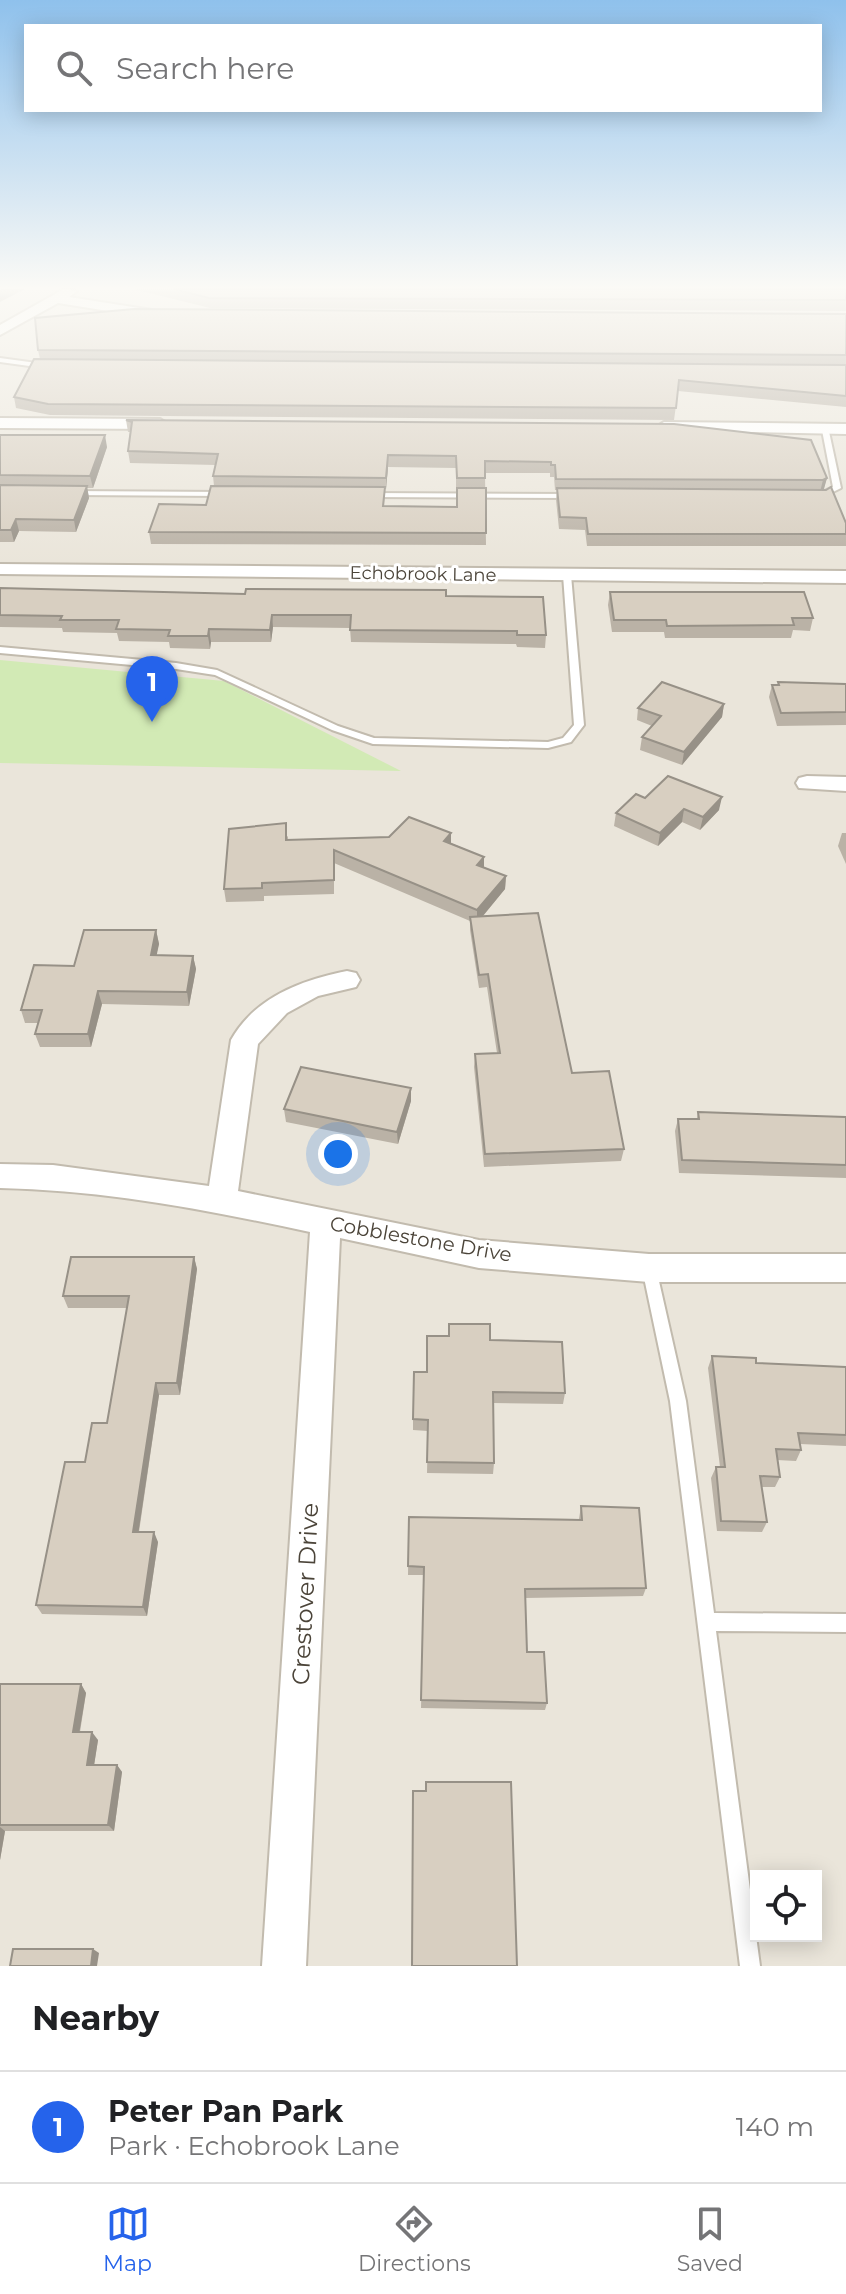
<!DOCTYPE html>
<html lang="en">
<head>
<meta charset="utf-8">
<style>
	:root { --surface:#fff; --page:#f2f2f2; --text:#202124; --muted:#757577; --line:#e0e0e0; --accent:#2563eb }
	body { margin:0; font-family:Montserrat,sans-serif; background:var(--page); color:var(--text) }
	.controls { position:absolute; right:24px; bottom:24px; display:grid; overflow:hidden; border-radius:0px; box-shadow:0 4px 20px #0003 }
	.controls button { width:72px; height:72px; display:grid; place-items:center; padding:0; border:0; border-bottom:2px solid var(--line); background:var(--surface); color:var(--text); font:40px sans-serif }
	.you { position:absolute; left:338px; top:1154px; width:28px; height:28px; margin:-20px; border:6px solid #fff; border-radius:50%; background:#1a73e8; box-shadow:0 0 0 12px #1a73e833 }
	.badge { display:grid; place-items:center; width:52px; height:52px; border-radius:50%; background:var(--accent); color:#fff; font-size:26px; font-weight:700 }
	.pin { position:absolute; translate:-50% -66px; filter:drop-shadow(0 2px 4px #0008) }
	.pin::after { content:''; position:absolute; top:42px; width:28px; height:24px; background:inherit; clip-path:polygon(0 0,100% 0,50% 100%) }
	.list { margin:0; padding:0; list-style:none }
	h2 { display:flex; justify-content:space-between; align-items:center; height:104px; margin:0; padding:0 32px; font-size:34px }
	h2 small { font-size:26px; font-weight:400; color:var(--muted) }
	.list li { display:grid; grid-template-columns:52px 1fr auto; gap:24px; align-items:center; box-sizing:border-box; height:112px; padding:0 32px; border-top:2px solid var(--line) }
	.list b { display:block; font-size:30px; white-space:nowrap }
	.list p { margin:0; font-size:26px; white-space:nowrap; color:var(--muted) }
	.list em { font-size:26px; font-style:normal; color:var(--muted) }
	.icon { flex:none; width:44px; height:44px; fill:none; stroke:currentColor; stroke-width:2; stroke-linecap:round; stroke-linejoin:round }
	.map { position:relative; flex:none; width:846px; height:1966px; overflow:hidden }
	.search { position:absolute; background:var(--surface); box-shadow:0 4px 20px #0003; left:24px; right:24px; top:24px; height:88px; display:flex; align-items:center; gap:20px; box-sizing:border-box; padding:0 28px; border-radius:0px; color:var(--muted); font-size:30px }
	.sheet { height:216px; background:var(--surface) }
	nav { display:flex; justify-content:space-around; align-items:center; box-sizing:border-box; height:112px; border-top:2px solid var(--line); background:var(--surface); font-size:22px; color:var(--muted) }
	nav a { display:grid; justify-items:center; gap:4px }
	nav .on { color:var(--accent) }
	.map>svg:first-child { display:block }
</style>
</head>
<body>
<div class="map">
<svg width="846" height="1966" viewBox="0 0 846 1966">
	<rect width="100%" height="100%" fill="#f6f3ec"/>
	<!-- residential -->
	<path fill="#eae5da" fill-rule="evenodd" d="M0 289H846V1966H0ZM756 1876H816V1936H756Z"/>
	<!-- green -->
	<path fill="#d2eab5" d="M0 660 224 681 401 771 0 763Z"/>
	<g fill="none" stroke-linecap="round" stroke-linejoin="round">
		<!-- service casing -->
		<g stroke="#c2bbae" stroke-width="4">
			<g id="service">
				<path d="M0 358 44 364 47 366 44 368 0 362Z"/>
				<path d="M821 425 828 427 841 488 819 499H816V495L833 487Z"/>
				<path d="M68 491 225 492 229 494 225 496 71 495H68Z"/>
				<path d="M368 493 573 494 577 496 573 498 371 497H368Z"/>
				<path d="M567 572 571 575 584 725 571 742 548 748 373 744 332 730 215 675 176 669 0 653V647L176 663 217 670 338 726 374 738 548 742 563 738 574 725 563 575Z"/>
				<path d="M649 1262 654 1264 656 1268 686 1401 714 1613 846 1614V1632L716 1631 760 1966H740L670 1401 642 1268 644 1264Z"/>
			</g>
		</g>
		<!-- minor casing -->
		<g stroke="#c2bbae" stroke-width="4">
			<g id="minor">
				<path d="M64 289 77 291 69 297 152 310 159 314 152 318 58 303 0 335V325Z"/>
				<path d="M0 418 160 419 168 424 160 429 0 428Z"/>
				<path d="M664 422 846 424V434L658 430 656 427Z"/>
				<path d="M0 564 846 571V583L0 574Z"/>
				<path d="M807 776 846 777V791L799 788 796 783 799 778Z"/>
				<path d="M347 971 356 973 360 980 356 987 318 996 287 1013 258 1044 238 1191 479 1240 649 1254H846V1282H649L479 1268 340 1238 306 1966H262L310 1232C208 1210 104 1190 0 1188V1164L53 1165 209 1186 231 1040C255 997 302 980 347 971Z"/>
			</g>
		</g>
		<!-- service -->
		<use href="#service" fill="#fff" fill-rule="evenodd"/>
		<!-- minor -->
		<use href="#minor" fill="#fff" fill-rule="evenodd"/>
	</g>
	<!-- wall -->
	<g fill="#bab2a6" fill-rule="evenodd">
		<path d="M133 289H846V311L210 308Z"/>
		<path d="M846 314V407L678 391 674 420 50 415 16 408 14 397 40 359 38 350Z"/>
		<path d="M126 420 827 478 823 490 846 523V546H587L585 530 559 529 556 500 557 490H555L554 477H550V473H485L486 545 151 544 149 532 206 505 214 486 213 476 216 465 130 463 128 451 130 432H128ZM388 467 456 468V507H384L385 489H386Z"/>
		<path d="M0 435 107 447 93 488H87L89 498 76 532 19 531 14 542H0Z"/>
		<path d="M0 588 245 594 446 596 546 635 545 648 517 647 516 644 351 642 350 628 273 627 271 642H211L210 649 170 648 169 642 119 641 117 633 63 632 62 628 0 627Z"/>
		<path d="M610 592 813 618 810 631 793 630 791 638H665L664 632H612L608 605Z"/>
		<path d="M778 682 846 684V725L777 726 769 697 772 685H778Z"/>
		<path d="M724 704 722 717 682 765 640 750 642 737 652 726 637 720 638 708Z"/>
		<path d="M645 798 719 810 700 830 682 822 658 846 614 826 616 813Z"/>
		<path d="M842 833H846V864L838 846Z"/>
		<path d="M288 836V840L451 843 484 857V867L506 876 505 889 483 916 572 1073 624 1149 621 1161 484 1167 474 1067 475 1054 497 1053 487 987 479 988 470 930V921L334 863V894L264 896V901L226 902 224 889Z"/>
		<path d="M156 930 159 944 156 955 193 956 196 969 189 1006 102 1004 91 1047H40L35 1034 39 1023H25L21 1010 74 966Z"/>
		<path d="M411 1088V1101L398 1144 286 1122 284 1109Z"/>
		<path d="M698 1112 846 1117V1178L679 1173 675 1131 678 1119H697Z"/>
		<path d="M194 1257 197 1269 180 1395H159L139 1532 158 1542 147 1616 42 1614 36 1605 85 1462 107 1423 127 1308H68L63 1296Z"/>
		<path d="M490 1340 565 1393 563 1404 493 1403 494 1463 493 1474 427 1473 428 1431 413 1430V1419L427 1372Z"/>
		<path d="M712 1356 756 1363 846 1367V1446L800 1444 801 1450 796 1461 777 1460 780 1477 775 1487H762L767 1522 762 1532 717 1531 711 1478 716 1467H720L708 1368Z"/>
		<path d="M581 1506 646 1588 643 1596 525 1598 527 1652 547 1703 545 1710 421 1708 424 1575H408L409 1517 579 1519Z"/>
		<path d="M0 1684H81L86 1693 80 1732 98 1740 94 1765H117L122 1772 114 1831H5L0 1860Z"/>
	</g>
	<!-- shaded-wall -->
	<g fill="#979187">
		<path d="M2 289H25L0 302V290Z"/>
		<path d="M105 435 107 447 93 488 90 476Z"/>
		<path d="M388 455V467L386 489V478Z"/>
		<path d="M827 478 824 489 820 492 823 480Z"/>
		<path d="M87 486 89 498 76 532 74 520Z"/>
		<path d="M16 519 19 531 14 542 11 530Z"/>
		<path d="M272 615 273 627 271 642 270 630Z"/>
		<path d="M209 629 211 642 210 649 208 636Z"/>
		<path d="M724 704 722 717 682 765 684 752Z"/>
		<path d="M722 797 719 810 700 830 703 817Z"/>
		<path d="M684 809 682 822 658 846 660 833Z"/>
		<path d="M451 833V846L444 841Z"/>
		<path d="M484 857V870L477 865Z"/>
		<path d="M506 876 505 889 477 923V910Z"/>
		<path d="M156 930 159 944 154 968 151 955Z"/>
		<path d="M193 956 196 969 189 1006 187 992Z"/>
		<path d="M98 991 102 1004 91 1047 88 1034Z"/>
		<path d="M411 1088V1101L398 1144 397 1132Z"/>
		<path d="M194 1257 197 1269 180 1395 177 1383Z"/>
		<path d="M156 1383 159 1395 137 1542 133 1532Z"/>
		<path d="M154 1532 158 1542 147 1616 143 1607Z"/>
		<path d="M81 1684 86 1693 78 1740 73 1732Z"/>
		<path d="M92 1732 98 1740 93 1772 87 1765Z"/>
		<path d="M117 1765 122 1772 114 1831 108 1825Z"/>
		<path d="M0 1827 5 1831 0 1860Z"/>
		<path d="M93 1949 99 1953 97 1966H91Z"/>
	</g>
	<!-- building -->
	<g fill="#d8cfc1" stroke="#979187" stroke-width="2">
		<path d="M174 289H846V300L209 298Z"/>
		<path d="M134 309 846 314V355L38 350 35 318Z"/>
		<path d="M34 359 846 365V396L679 380 676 408 48 404 14 397Z"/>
		<path d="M126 420 674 424 811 440 827 478 823 480 556 479 555 465H551V462L485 461V478H457L456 456 388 455 386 478 213 476 218 454 128 451 132 422Z"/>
		<path d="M0 435H105L90 476 0 475Z"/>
		<path d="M0 485 87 486 74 520 16 519 11 530H0Z"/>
		<path d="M211 486 385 487 383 506 457 507V488H486V533L149 532 159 504 206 505Z"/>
		<path d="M831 487 846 523V534H588L586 518 560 517 557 488 826 490Z"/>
		<path d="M0 588 245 594 246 589 446 590V596L543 597 546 635H517V631L350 630 351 615H272L270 630 209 629 208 636H168L170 630 116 629 119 620H60L62 616 0 615Z"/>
		<path d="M610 592H804L813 618H792L794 625 667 626 666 620H614Z"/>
		<path d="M662 682 724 704 684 752 642 737 661 716 638 708Z"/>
		<path d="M778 682 846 684V712L781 713 772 685H779Z"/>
		<path d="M668 776 722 797 703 817 684 809 660 833 616 813 636 794 645 798Z"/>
		<path d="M409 817 451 833 444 841 484 857 477 865 506 876 477 910 334 850V880L262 883V888L224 889 229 829 286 823V840L389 837Z"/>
		<path d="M538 913 572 1073 609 1071 624 1149 485 1154 475 1054 500 1053 488 974 479 975 470 917Z"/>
		<path d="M84 930H156L151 955 193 956 187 992 98 991 88 1034H35L42 1010H21L34 965 74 966Z"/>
		<path d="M301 1067 411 1088 397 1132 284 1109Z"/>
		<path d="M698 1112 846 1117V1165L682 1160 678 1119H699Z"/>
		<path d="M71 1257H194L177 1383H156L133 1532H154L143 1607 36 1605 65 1462H85L92 1423H107L129 1296H63Z"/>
		<path d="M449 1324H490V1340L562 1342 565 1393 493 1392 494 1463 427 1462 428 1420 413 1419 414 1372H427V1336H449Z"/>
		<path d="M712 1356 756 1358V1363L846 1367V1435L798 1433 801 1450 776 1449 780 1477 760 1476 767 1522 721 1521 716 1467H725Z"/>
		<path d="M581 1506 639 1508 646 1588 525 1589 527 1652H544L547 1703 421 1700 424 1567 408 1566 409 1517 582 1520Z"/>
		<path d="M0 1684H81L73 1732H92L87 1765H117L108 1825H0Z"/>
		<path d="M426 1782H511L517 1966H412L413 1791H426Z"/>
		<path d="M13 1949H93L91 1966H10Z"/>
	</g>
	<!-- sky -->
	<linearGradient id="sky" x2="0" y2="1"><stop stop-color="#8fc1ec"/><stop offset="0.51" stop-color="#fbfaf6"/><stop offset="1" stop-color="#fbfaf6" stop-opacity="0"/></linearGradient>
	<rect width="846" height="564" fill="url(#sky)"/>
	<g text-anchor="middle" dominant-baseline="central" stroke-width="6" stroke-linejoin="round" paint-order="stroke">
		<!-- far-street labels -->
		<g font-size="18" fill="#4b4439" stroke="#fff">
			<text transform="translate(423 574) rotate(1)">Echobrook Lane</text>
		</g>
		<!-- street labels -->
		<g font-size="20" fill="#4b4439" stroke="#fff">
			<text transform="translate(421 1239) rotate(10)">Cobblestone Drive</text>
		</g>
		<!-- near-street labels -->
		<g font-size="24" fill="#4b4439" stroke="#fff">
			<text transform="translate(305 1594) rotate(-87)">Crestover Drive</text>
		</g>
	</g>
</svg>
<div class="controls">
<button><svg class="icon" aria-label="locate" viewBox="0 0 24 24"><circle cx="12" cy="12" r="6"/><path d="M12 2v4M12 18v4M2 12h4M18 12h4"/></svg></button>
</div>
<div class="you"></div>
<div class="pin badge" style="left:152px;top:722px">1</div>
<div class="search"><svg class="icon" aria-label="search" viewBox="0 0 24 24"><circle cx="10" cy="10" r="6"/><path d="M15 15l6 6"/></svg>Search here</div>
</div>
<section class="sheet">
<h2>Nearby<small></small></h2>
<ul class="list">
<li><span class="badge">1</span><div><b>Peter Pan Park</b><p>Park · Echobrook Lane</p></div><em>140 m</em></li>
</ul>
</section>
<nav>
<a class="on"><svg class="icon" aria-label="map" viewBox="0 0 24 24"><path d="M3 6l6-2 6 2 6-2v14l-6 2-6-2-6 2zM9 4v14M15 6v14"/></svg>Map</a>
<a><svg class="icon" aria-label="directions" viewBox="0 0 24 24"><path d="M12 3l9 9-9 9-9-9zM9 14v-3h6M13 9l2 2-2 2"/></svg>Directions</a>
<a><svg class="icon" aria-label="saved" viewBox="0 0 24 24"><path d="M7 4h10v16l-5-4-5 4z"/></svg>Saved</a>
</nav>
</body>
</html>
